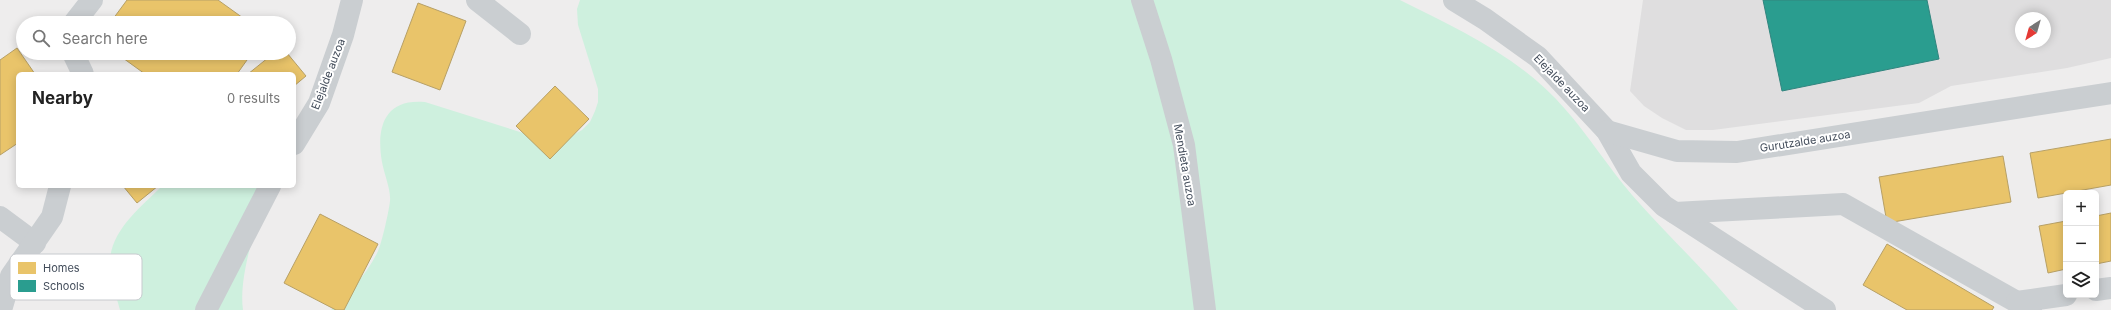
<!DOCTYPE html>
<html lang="en">
<head>
<meta charset="utf-8">
<style>
	:root { --surface:#fff; --page:#f2f2f2; --text:#222; --muted:#767676; --line:#e0e0e0 }
	body { margin:0; font-family:Inter,sans-serif; background:var(--page); color:var(--text) }
	.controls { position:absolute; right:12px; bottom:12px; display:grid; overflow:hidden; border-radius:6px; box-shadow:0 2px 10px #0003 }
	.controls button { width:36px; height:36px; display:grid; place-items:center; padding:0; border:0; border-bottom:1px solid var(--line); background:var(--surface); color:var(--text); font:20px sans-serif }
	.compass { position:absolute; left:2015px; top:12px; width:36px; height:36px; border-radius:50%; background:var(--surface); box-shadow:0 2px 10px #0003; rotate:217deg }
	.list { margin:0; padding:0; list-style:none }
	h2 { display:flex; justify-content:space-between; align-items:center; height:52px; margin:0; padding:0 16px; font-size:17px }
	h2 small { font-size:13px; font-weight:400; color:var(--muted) }
	.icon { flex:none; width:22px; height:22px; fill:none; stroke:currentColor; stroke-width:2; stroke-linecap:round; stroke-linejoin:round }
	.map { position:relative; flex:none; width:2111px; height:310px; overflow:hidden }
	.search { position:absolute; background:var(--surface); box-shadow:0 2px 10px #0003; left:16px; top:16px; width:280px; height:44px; display:flex; align-items:center; gap:10px; box-sizing:border-box; padding:0 14px; border-radius:22px; color:var(--muted); font-size:15px }
	.panel { position:absolute; background:var(--surface); box-shadow:0 2px 10px #0003; left:16px; top:72px; width:280px; height:116px; border-radius:6px }
	.map>svg:first-child { display:block }
</style>
</head>
<body>
<div class="map">
<svg width="2111" height="310" viewBox="0 0 2111 310">
	<rect width="100%" height="100%" fill="#eeeded"/>
	<!-- education -->
	<path fill="#dfdedf" fill-rule="evenodd" d="M1643 0H2111V58L2067 68 1951 86 1919 103 1713 130H1686L1662 118 1644 106 1630 91ZM2021 18H2045V42H2021Z"/>
	<!-- green -->
	<g fill="#cef0de">
		<path d="M580 0H1400C1458 29 1522 58 1565 109 1589 136 1608 167 1632 195 1666 234 1705 270 1738 310H331C348 294 368 273 378 251 382 242 389 211 390 201 391 189 384 174 382 162 376 128 384 98 425 102L539 138 566 139 582 130 590 122 595 111 598 102V89L578 25 577 9Z"/>
		<path d="M162 186H268C258 221 238 275 243 310H120C116 295 109 278 110 261 111 230 141 207 162 186Z"/>
	</g>
	<!-- homes -->
	<g fill="#e9c46a" stroke="#b7a066">
		<path d="M127 0H218L250 23H110Z"/>
		<path d="M418 3 466 21 440 90 392 72Z"/>
		<path d="M17 48 35 74H18V143L0 155V60Z"/>
		<path d="M116 53H252L237 74H145Z"/>
		<path d="M274 53H287L306 76 294 86V74H248Z"/>
		<path d="M555 86 589 119 550 159 516 126Z"/>
		<path d="M2111 139V185L2038 198 2030 153Z"/>
		<path d="M2003 156 2011 202 1887 223 1879 177Z"/>
		<path d="M123 186H158L137 203Z"/>
		<path d="M2111 213V261L2096 264V216Z"/>
		<path d="M320 214 378 244 344 310H336L284 283Z"/>
		<path d="M2066 221V269L2048 273 2039 226Z"/>
		<path d="M1887 244 1994 307 1992 310H1907L1863 285Z"/>
	</g>
	<!-- schools -->
	<path fill="#2a9d8f" stroke="#32857f" d="M1763 0H1927L1939 59 1782 91Z"/>
	<g fill="none" stroke-linecap="round" stroke-linejoin="round">
		<!-- minor -->
		<g stroke="#caced1" stroke-width="22">
			<path d="M477 0 520 34"/>
			<path d="M1454 0 1485 19 1538 57 1607 131 1631 173 1664 206 1825 310"/>
			<path d="M74 23 92 0"/>
			<path d="M73 53 83 74"/>
			<path d="M1607 131 1677 151 1737 152 2111 93"/>
			<path d="M1675 213 1843 204 2031 310"/>
			<path d="M0 217 35 243"/>
			<path d="M2096 290 2111 288"/>
			<path d="M2017 302 2066 295"/>
			<path d="M1 310 11 276 52 217 60 186"/>
		</g>
		<!-- tertiary -->
		<g stroke="#caced1" stroke-width="22">
			<path d="M1142 0 1161 59 1184 145 1205 310"/>
			<path d="M294 144 319 103 343 35 352 0"/>
			<path d="M206 310 270 186"/>
		</g>
	</g>
	<g text-anchor="middle" dominant-baseline="central" stroke-width="4" stroke-linejoin="round" paint-order="stroke">
		<!-- street labels -->
		<g font-size="11" fill="#434d5b" stroke="#fff">
			<text transform="translate(328 74) rotate(-69)">Elejalde auzoa</text>
			<text transform="translate(1562 83) rotate(46)">Elejalde auzoa</text>
			<text transform="translate(1805 141) rotate(-9)">Gurutzalde auzoa</text>
			<text transform="translate(1185 165) rotate(80)">Mendieta auzoa</text>
		</g>
	</g>
	<!-- legend -->
	<rect x="10" y="254" width="132" height="46" rx="6" fill="#fff" stroke="#c7cace" stroke-width="1"/>
	<rect x="18" y="262" width="18" height="12" fill="#e9c46a"/>
	<rect x="18" y="280" width="18" height="12" fill="#2a9d8f"/>
	<g font-size="11" fill="#434d5b">
		<text x="43" y="272">Homes</text>
		<text x="43" y="290">Schools</text>
	</g>
</svg>
<div class="controls">
<button>+</button>
<button>−</button>
<button><svg class="icon" aria-label="layers" viewBox="0 0 24 24"><path d="M12 4l9 5-9 5-9-5zM3 14l9 5 9-5"/></svg></button>
</div>
<svg class="compass" viewBox="-18 -18 36 36"><path d="M0-13l5 13h-10z" fill="#e53935"/><path d="M0 13l5-13h-10z" fill="#767676"/></svg>
<div class="search"><svg class="icon" aria-label="search" viewBox="0 0 24 24"><circle cx="10" cy="10" r="6"/><path d="M15 15l6 6"/></svg>Search here</div>
<section class="panel">
<h2>Nearby<small>0 results</small></h2>
<ul class="list">
</ul>
</section>
</div>
</body>
</html>
